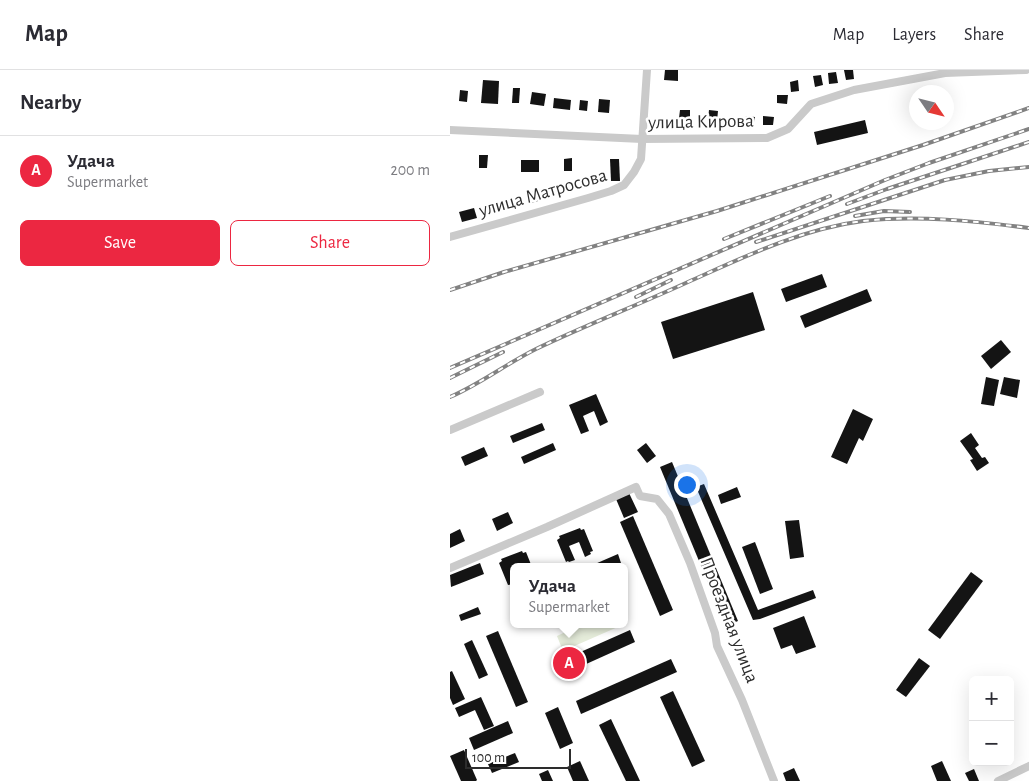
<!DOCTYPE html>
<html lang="en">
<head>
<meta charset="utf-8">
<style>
	:root { --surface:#fff; --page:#f7f7f7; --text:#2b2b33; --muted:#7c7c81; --line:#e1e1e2; --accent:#ec2741 }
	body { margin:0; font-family:"Alegreya Sans",sans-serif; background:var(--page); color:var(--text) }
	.controls { position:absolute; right:15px; bottom:15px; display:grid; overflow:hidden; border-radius:8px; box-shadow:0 5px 20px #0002 }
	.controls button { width:45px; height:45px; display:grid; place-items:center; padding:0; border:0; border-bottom:1px solid var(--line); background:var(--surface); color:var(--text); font:25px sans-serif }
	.compass { position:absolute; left:459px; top:15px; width:45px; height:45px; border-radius:50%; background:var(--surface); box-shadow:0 5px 20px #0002; rotate:125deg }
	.scale { position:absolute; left:15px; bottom:12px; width:106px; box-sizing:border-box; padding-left:5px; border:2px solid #2d2d2d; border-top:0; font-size:14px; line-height:18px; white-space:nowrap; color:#2d2d2d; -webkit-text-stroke:4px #fff; paint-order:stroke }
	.you { position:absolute; left:236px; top:414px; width:18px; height:18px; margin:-12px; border:4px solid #fff; border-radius:50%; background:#1a73e8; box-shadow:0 0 0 8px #1a73e833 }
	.badge { display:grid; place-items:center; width:32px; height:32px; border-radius:50%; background:var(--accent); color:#fff; font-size:16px; font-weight:700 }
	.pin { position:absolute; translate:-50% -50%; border:2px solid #fff; box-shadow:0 1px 5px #0006 }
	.popup { position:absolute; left:60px; top:493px; width:118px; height:65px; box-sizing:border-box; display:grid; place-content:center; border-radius:8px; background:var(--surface); filter:drop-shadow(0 1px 4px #0005); font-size:16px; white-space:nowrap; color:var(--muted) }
	.popup b { font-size:19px; color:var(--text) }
	.popup::after { content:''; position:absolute; left:50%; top:100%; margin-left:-10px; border:10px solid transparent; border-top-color:var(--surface) }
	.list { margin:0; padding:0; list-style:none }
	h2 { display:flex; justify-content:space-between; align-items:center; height:65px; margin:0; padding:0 20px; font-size:21px }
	h2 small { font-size:16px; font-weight:400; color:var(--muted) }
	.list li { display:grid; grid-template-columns:32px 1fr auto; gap:15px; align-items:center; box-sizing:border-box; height:70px; padding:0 20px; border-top:1px solid var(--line) }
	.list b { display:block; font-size:19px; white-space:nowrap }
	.list p { margin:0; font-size:16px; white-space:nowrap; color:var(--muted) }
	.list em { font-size:16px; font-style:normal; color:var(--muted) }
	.actions { display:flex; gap:10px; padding:15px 20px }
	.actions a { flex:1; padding:11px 0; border:1px solid var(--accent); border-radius:8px; text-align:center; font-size:18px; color:var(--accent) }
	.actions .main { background:var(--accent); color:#fff }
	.map { position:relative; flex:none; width:579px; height:711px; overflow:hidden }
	header { display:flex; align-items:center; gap:30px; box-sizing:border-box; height:70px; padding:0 25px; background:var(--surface); border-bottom:1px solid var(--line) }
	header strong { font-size:24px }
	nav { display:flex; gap:28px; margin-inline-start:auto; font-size:18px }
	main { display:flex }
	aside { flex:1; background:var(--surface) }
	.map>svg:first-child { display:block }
</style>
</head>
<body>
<header>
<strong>Map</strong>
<nav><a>Map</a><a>Layers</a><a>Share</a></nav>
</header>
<main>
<aside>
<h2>Nearby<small></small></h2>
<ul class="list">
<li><span class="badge">A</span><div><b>Удача</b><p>Supermarket</p></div><em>200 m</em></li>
</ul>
<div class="actions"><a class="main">Save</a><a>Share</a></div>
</aside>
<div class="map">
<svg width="579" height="711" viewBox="0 0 579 711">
	<rect width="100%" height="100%" fill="#fff"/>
	<!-- green -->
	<path fill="#e5ecda" d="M132 554H169L170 556 113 581 107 566Z"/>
	<!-- building -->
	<g fill="#141414">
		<path d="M215 0H228V11L214 10Z"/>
		<path d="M394 0H403L404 9 396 10Z"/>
		<path d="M386 2 388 13 379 14 378 3Z"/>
		<path d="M371 5 373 15 365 17 363 6Z"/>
		<path d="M33 10 49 11 48 34 31 33Z"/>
		<path d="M348 10 349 21 341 22 340 12Z"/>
		<path d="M63 18H70L69 33H62Z"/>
		<path d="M10 20 18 21 17 32 9 31Z"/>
		<path d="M82 22 96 24 94 36 80 34Z"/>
		<path d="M327 25H338L337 34 327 33Z"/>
		<path d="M104 28 121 30 120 40 103 38Z"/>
		<path d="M149 29 160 30 159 43 148 42Z"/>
		<path d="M130 30 138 31 137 41 129 40Z"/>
		<path d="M230 40H240V49L229 48Z"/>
		<path d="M259 40 268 41 267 51 258 50Z"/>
		<path d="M296 46 305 47 303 57 295 56Z"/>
		<path d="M313 46 324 47 323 55H313Z"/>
		<path d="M415 50 418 63 367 75 364 62Z"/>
		<path d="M29 85H38L37 98H29Z"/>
		<path d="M122 88V101H114V89Z"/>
		<path d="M160 89H169L170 111H161Z"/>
		<rect x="71" y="90" width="18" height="12"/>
		<path d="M85 121 88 131 81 133 78 122Z"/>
		<path d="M56 130 58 139 44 143 41 134Z"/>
		<path d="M24 138 27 148 12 152 9 142Z"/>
		<path d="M372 204 377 217 336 232 331 219Z"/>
		<path d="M417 219 422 231 355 258 350 246Z"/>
		<path d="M303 222 315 260 223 289 211 252Z"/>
		<path d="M551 270 561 282 541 299 531 286Z"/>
		<path d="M536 307 549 310 544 336 531 334Z"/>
		<path d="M554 307 570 310 567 328 550 324Z"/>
		<path d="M146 324 158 352 150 356 144 341 133 346 139 361 131 364 119 335Z"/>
		<path d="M403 339 423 349 413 371 409 368 397 394 381 387Z"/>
		<path d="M92 353 95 360 63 373 60 366Z"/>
		<path d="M521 363 529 375 525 378 532 388 535 387 539 393 527 401 520 390 523 389 510 371Z"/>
		<path d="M103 373 106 380 74 394 71 387Z"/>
		<path d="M196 373 206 386 197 393 187 380Z"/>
		<path d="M34 377 38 386 15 396 11 387Z"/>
		<path d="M222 392 288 551 276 556 210 397Z"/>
		<path d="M254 414 308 540 363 520 366 528 310 549 303 550 246 417Z"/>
		<path d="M287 417 291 427 271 434 268 425Z"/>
		<path d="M179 423 188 442 174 448 166 429Z"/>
		<path d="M58 442 63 453 47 461 42 449Z"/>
		<path d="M183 446 223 540 210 546 170 452Z"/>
		<path d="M349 450 354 487 340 489 335 451Z"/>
		<path d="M130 458 131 460 134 459 143 481 140 482 141 484 135 487 129 472 119 476 125 490 119 492 118 491 116 492 107 470 110 468 109 466Z"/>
		<path d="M10 459 15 471 0 478V464Z"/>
		<path d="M305 472 323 519 310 524 292 477Z"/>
		<path d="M72 481 73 483 76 482 82 497H71V495L64 497 61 499 64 506V514L58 515 49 493 52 491 51 489Z"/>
		<path d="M168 484 171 493 161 497H138Z"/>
		<path d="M30 493 34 504 1 517 0 505Z"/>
		<path d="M521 502 533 511 490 569 478 560Z"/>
		<path d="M28 537 31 544 11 551 9 545Z"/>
		<path d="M354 546 366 577 346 584 342 575 331 579 323 558Z"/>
		<path d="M180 560 185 572 114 604 108 592Z"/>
		<path d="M48 561 78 632 66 637 36 566Z"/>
		<path d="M22 570 38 605 29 609 14 574Z"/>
		<path d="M469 588 480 596 456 627 446 620Z"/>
		<path d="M221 589 227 602 131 644 126 631Z"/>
		<path d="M2 601 15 629 3 635 0 628V602Z"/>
		<path d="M223 621 255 691 242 697 210 627Z"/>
		<path d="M31 627 44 656 34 660 25 640 9 647 5 638Z"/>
		<path d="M108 637 123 673 110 679 95 643Z"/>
		<path d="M161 649 190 711H176L149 655Z"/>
		<path d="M58 651 63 663 24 680 19 668Z"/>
		<path d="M14 680 27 710 26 711H11L0 686Z"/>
		<path d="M65 683 69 692 42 703 38 694Z"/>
		<path d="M130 691 139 711H123L117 697Z"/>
		<path d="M492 691 501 711H487L481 696Z"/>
		<path d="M344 698 350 711H336L333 703Z"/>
		<path d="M524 699 529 711H519L515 703Z"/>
		<path d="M98 700 103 711H92L89 704Z"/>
	</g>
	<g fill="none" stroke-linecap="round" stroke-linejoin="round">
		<!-- street -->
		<g stroke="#cacaca" stroke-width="8">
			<path d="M0 60 192 69 317 68 338 59 361 34 404 20 495 3 576 0"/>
			<path d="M0 167 138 128 161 121 174 115 184 102 191 89 197 0"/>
			<path d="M0 360 90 322"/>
			<path d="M0 498 97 457 186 417 190 426 207 429 219 444 240 493 265 563 267 576 292 630 324 711"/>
			<path d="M548 711 579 696"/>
		</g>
		<!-- rail casing -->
		<g stroke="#828282" stroke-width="4">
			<g id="rail">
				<path d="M397 134 437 119 579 72"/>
				<path d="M405 146 434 141 460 142"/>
				<path d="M274 169 380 126"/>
				<path d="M306 172 495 110 539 101 579 97"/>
				<path d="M0 220 54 202 267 141 473 75 579 38"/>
				<path d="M186 227 221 210"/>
				<path d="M0 298 435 110 479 93 579 59"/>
				<path d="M0 308 53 282"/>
				<path d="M0 327C30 314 56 294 86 279 136 255 188 235 238 212 294 187 351 159 413 151 468 145 524 151 579 158"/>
			</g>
		</g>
		<!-- rail -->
		<use href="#rail" stroke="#fff" stroke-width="2" stroke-dasharray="5.5" stroke-linecap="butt"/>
	</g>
	<g text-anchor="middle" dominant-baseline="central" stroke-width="5" stroke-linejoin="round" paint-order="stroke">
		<!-- street labels -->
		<g font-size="19" fill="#2d2d2d" stroke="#fff">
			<text transform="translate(251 52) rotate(-1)">улица Кирова</text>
			<text transform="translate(93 123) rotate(-16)">улица Матросова</text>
			<text transform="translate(279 550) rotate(69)">Проездная улица</text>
		</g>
	</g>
</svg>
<div class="controls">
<button>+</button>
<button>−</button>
</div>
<svg class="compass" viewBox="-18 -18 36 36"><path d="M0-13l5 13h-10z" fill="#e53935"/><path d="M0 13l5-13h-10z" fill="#7c7c81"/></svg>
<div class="scale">100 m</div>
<div class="you"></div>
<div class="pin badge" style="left:119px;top:593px">A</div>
<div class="popup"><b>Удача</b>Supermarket</div>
</div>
</main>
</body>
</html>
